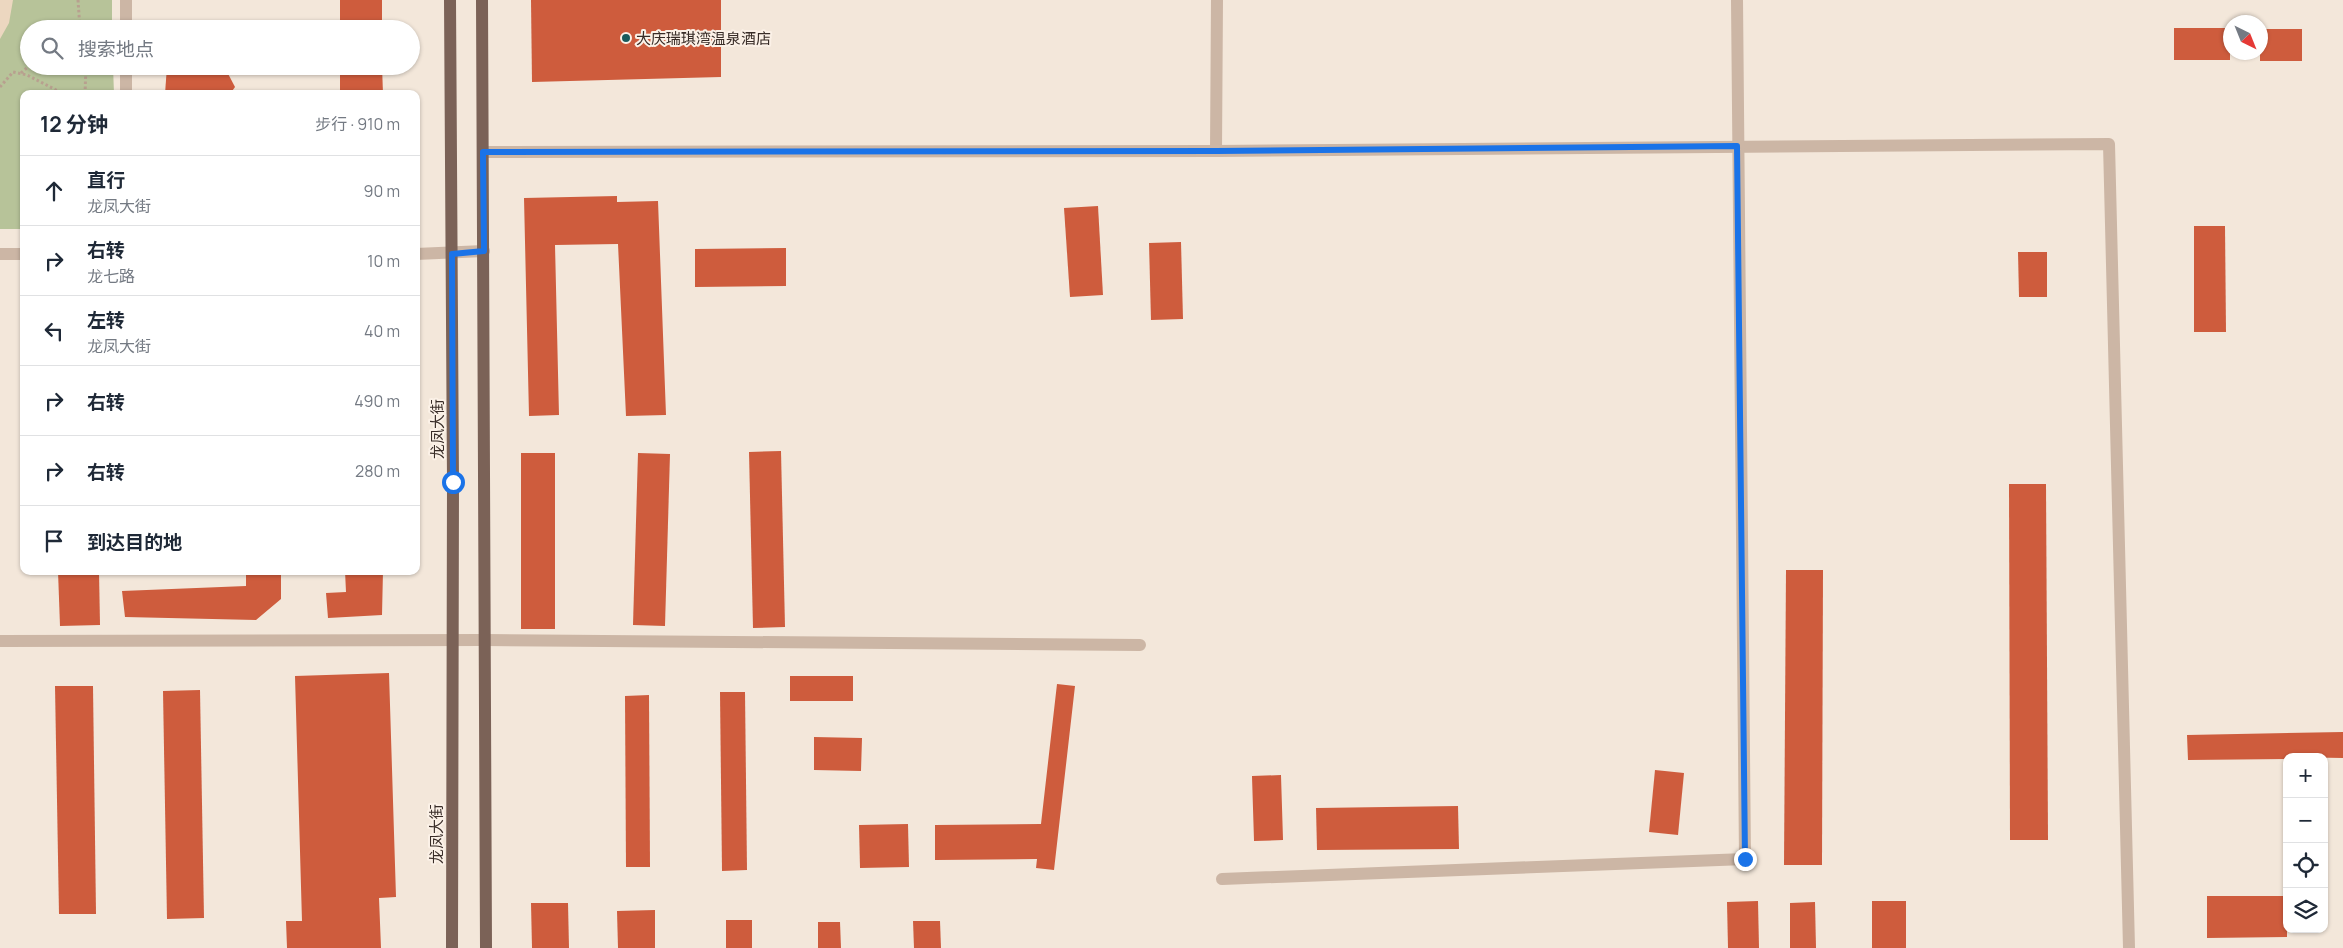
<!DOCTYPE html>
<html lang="zh">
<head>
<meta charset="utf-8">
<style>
	:root { --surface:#fff; --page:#f6f6f7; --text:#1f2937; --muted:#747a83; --line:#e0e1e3 }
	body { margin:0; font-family:Manrope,"Noto Sans SC",sans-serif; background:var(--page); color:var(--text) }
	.controls { position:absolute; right:15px; bottom:15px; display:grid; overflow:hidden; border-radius:10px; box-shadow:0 1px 4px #0004 }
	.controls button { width:45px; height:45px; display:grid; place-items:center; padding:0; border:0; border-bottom:1px solid var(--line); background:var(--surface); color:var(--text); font:25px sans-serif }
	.compass { position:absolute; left:2223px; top:15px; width:45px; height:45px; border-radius:50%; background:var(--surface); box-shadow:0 1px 4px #0004; rotate:137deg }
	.stop { position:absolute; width:15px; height:15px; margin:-11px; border:4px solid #1a73e8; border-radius:50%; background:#fff }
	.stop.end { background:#1a73e8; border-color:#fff; box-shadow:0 1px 5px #0008 }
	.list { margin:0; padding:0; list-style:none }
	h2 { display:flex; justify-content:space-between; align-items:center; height:65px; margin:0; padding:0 20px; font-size:21px }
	h2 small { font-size:16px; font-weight:400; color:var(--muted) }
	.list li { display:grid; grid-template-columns:32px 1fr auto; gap:15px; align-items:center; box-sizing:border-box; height:70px; padding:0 20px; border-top:1px solid var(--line) }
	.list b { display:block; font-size:19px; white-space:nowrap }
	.list p { margin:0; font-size:16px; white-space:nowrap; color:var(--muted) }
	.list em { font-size:16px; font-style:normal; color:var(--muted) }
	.icon { flex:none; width:28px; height:28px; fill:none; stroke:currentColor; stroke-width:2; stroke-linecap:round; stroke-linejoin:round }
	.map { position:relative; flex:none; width:2343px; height:948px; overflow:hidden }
	.search { position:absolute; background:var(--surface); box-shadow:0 1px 4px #0004; left:20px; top:20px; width:400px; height:55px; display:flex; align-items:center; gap:12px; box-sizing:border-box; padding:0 18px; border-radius:28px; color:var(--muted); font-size:19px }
	.panel { position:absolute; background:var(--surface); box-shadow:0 1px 4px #0004; left:20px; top:90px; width:400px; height:485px; border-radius:10px }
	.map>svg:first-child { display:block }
</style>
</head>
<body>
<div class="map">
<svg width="2343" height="948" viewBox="0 0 2343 948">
	<rect width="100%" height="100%" fill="#f3e7da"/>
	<!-- green -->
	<path fill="#b7c399" d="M0 0H112V29H29V66H113L114 94H24V229H0Z"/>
	<!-- plaza -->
	<path fill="#ecd7c0" d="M0 0H13L9 23 0 39Z"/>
	<!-- building -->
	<g fill="#ce5c3d">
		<rect x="340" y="0" width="42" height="29"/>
		<path d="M531 0H721V77L532 82Z"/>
		<rect x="2174" y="28" width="56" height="32"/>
		<rect x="2260" y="29" width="42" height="32"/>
		<path d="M167 66H224L235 87 230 94H165Z"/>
		<path d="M340 66H382L383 94H340Z"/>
		<path d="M617 196V202L658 201 666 415 626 416 618 244 555 245 559 415 529 416 524 198Z"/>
		<path d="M1098 206 1103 295 1070 297 1064 208Z"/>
		<path d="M2194 226H2225L2226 332H2194Z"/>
		<path d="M1181 242 1183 319 1151 320 1149 243Z"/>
		<path d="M786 248V286L695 287V249Z"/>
		<path d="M2018 252H2047V297H2019Z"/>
		<path d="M781 451 785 627 753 628 749 452Z"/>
		<rect x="521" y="453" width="34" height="176"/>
		<path d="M638 453 670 454 665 626 633 625Z"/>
		<path d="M2009 484H2046L2048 840H2010Z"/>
		<path d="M1786 570H1823L1822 865H1784Z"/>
		<path d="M58 571H99L100 625 60 626Z"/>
		<path d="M246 571H281V599L256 620 125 617 122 591 246 586Z"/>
		<path d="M345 571H383L382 615 328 618 326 593 346 592Z"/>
		<path d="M389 673 396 897 379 898 381 948H287L286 921H302L295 676Z"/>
		<rect x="790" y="676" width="63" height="25"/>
		<path d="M1057 684 1075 686 1054 870 1036 868 1037 859 935 860V825L1041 824Z"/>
		<path d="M55 686H93L96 914H59Z"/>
		<path d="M200 690 204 918 167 919 163 691Z"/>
		<path d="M720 692H745L747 870 722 871Z"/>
		<path d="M649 695 650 867H626L625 696Z"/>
		<path d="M2343 732V758L2287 757V759L2188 760 2187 735Z"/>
		<path d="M814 737 862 738 861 771 814 770Z"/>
		<path d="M1655 770 1684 773 1678 835 1649 832Z"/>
		<path d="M1281 775 1283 840 1254 841 1252 776Z"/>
		<path d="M1458 806 1459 849 1317 850 1316 808Z"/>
		<path d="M908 824 909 867 860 868 859 825Z"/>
		<path d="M2207 896H2287V937L2207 938Z"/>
		<path d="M1758 901 1759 948H1728L1727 902Z"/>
		<rect x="1872" y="901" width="34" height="47"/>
		<path d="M1815 902 1816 948H1790V903Z"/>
		<path d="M531 903H568L569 948H532Z"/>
		<path d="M655 910V948H618L617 911Z"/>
		<rect x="726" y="920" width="26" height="28"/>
		<path d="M913 921H940L941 948H914Z"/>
		<path d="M818 922H840L841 948H818Z"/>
	</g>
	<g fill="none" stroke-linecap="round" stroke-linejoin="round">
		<!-- path -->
		<g stroke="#b8a08f" stroke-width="3" stroke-dasharray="2.5 2.5" stroke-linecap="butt">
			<path d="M78 0 80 29"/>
			<path d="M21 73 29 66"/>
			<path d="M0 87 13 72 27 75 64 94"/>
			<path d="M85 94 86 66"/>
		</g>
		<!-- minor -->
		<g stroke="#ccb6a5" stroke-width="12">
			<path d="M126 29V0"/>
			<path d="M126 94V66"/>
			<path d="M1216 151 1217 0"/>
			<path d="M483 152 1216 151 2109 144 2129 948"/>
			<path d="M0 254H24"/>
			<path d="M416 254 484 251"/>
			<path d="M0 641 485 640 1140 645"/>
			<path d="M1222 879 1745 859 1737 0"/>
		</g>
		<!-- major -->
		<g stroke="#7b6257" stroke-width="12">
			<path d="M450 0 453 482 452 948"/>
			<path d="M482 0 486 948"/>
		</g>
	</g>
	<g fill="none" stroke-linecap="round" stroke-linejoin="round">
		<!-- route -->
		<path stroke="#1a73e8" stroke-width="6" d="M453 482 452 254 484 251 483 152 1216 151 1737 146 1745 859"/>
	</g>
	<!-- markers -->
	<circle fill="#195a5c" stroke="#fbf1e7" stroke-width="2" cx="626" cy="38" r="5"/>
	<g text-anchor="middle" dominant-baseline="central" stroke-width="4" stroke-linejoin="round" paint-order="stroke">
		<!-- poi labels -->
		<g font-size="15" fill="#382c27" stroke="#fbf1e7" text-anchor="start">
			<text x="636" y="38">大庆瑞琪湾温泉酒店</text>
		</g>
		<!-- street labels -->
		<g font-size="15" fill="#382c27" stroke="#fbf1e7">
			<text transform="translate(437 429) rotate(-90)">龙凤大街</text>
			<text transform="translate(436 834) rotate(-90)">龙凤大街</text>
		</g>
	</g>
</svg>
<div class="controls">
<button>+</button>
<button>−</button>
<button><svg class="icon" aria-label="locate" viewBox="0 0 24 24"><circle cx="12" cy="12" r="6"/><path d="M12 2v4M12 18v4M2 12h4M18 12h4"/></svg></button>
<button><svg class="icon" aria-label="layers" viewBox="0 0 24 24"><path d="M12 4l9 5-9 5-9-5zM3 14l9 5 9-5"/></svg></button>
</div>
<svg class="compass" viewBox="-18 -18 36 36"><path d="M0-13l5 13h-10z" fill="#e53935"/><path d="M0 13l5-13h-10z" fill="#747a83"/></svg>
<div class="stop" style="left:453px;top:482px"></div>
<div class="stop end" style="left:1745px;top:859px"></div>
<div class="search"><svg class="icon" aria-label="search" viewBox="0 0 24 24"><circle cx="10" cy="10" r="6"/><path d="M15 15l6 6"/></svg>搜索地点</div>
<section class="panel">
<h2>12 分钟<small>步行 · 910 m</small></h2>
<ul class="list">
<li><svg class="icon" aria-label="ahead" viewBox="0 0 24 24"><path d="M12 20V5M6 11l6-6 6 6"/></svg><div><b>直行</b><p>龙凤大街</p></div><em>90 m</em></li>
<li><svg class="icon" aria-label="right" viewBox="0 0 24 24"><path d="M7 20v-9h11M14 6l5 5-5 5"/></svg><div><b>右转</b><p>龙七路</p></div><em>10 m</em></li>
<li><svg class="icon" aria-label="left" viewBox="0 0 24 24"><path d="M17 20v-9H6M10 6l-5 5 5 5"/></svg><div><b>左转</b><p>龙凤大街</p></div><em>40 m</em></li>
<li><svg class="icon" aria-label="right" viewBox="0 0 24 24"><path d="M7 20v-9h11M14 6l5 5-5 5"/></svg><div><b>右转</b></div><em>490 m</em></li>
<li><svg class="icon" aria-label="right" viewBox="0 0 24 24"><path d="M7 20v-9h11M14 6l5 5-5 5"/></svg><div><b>右转</b></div><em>280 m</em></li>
<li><svg class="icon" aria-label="arrive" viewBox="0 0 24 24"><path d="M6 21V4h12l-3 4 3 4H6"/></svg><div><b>到达目的地</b></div></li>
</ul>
</section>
</div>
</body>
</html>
